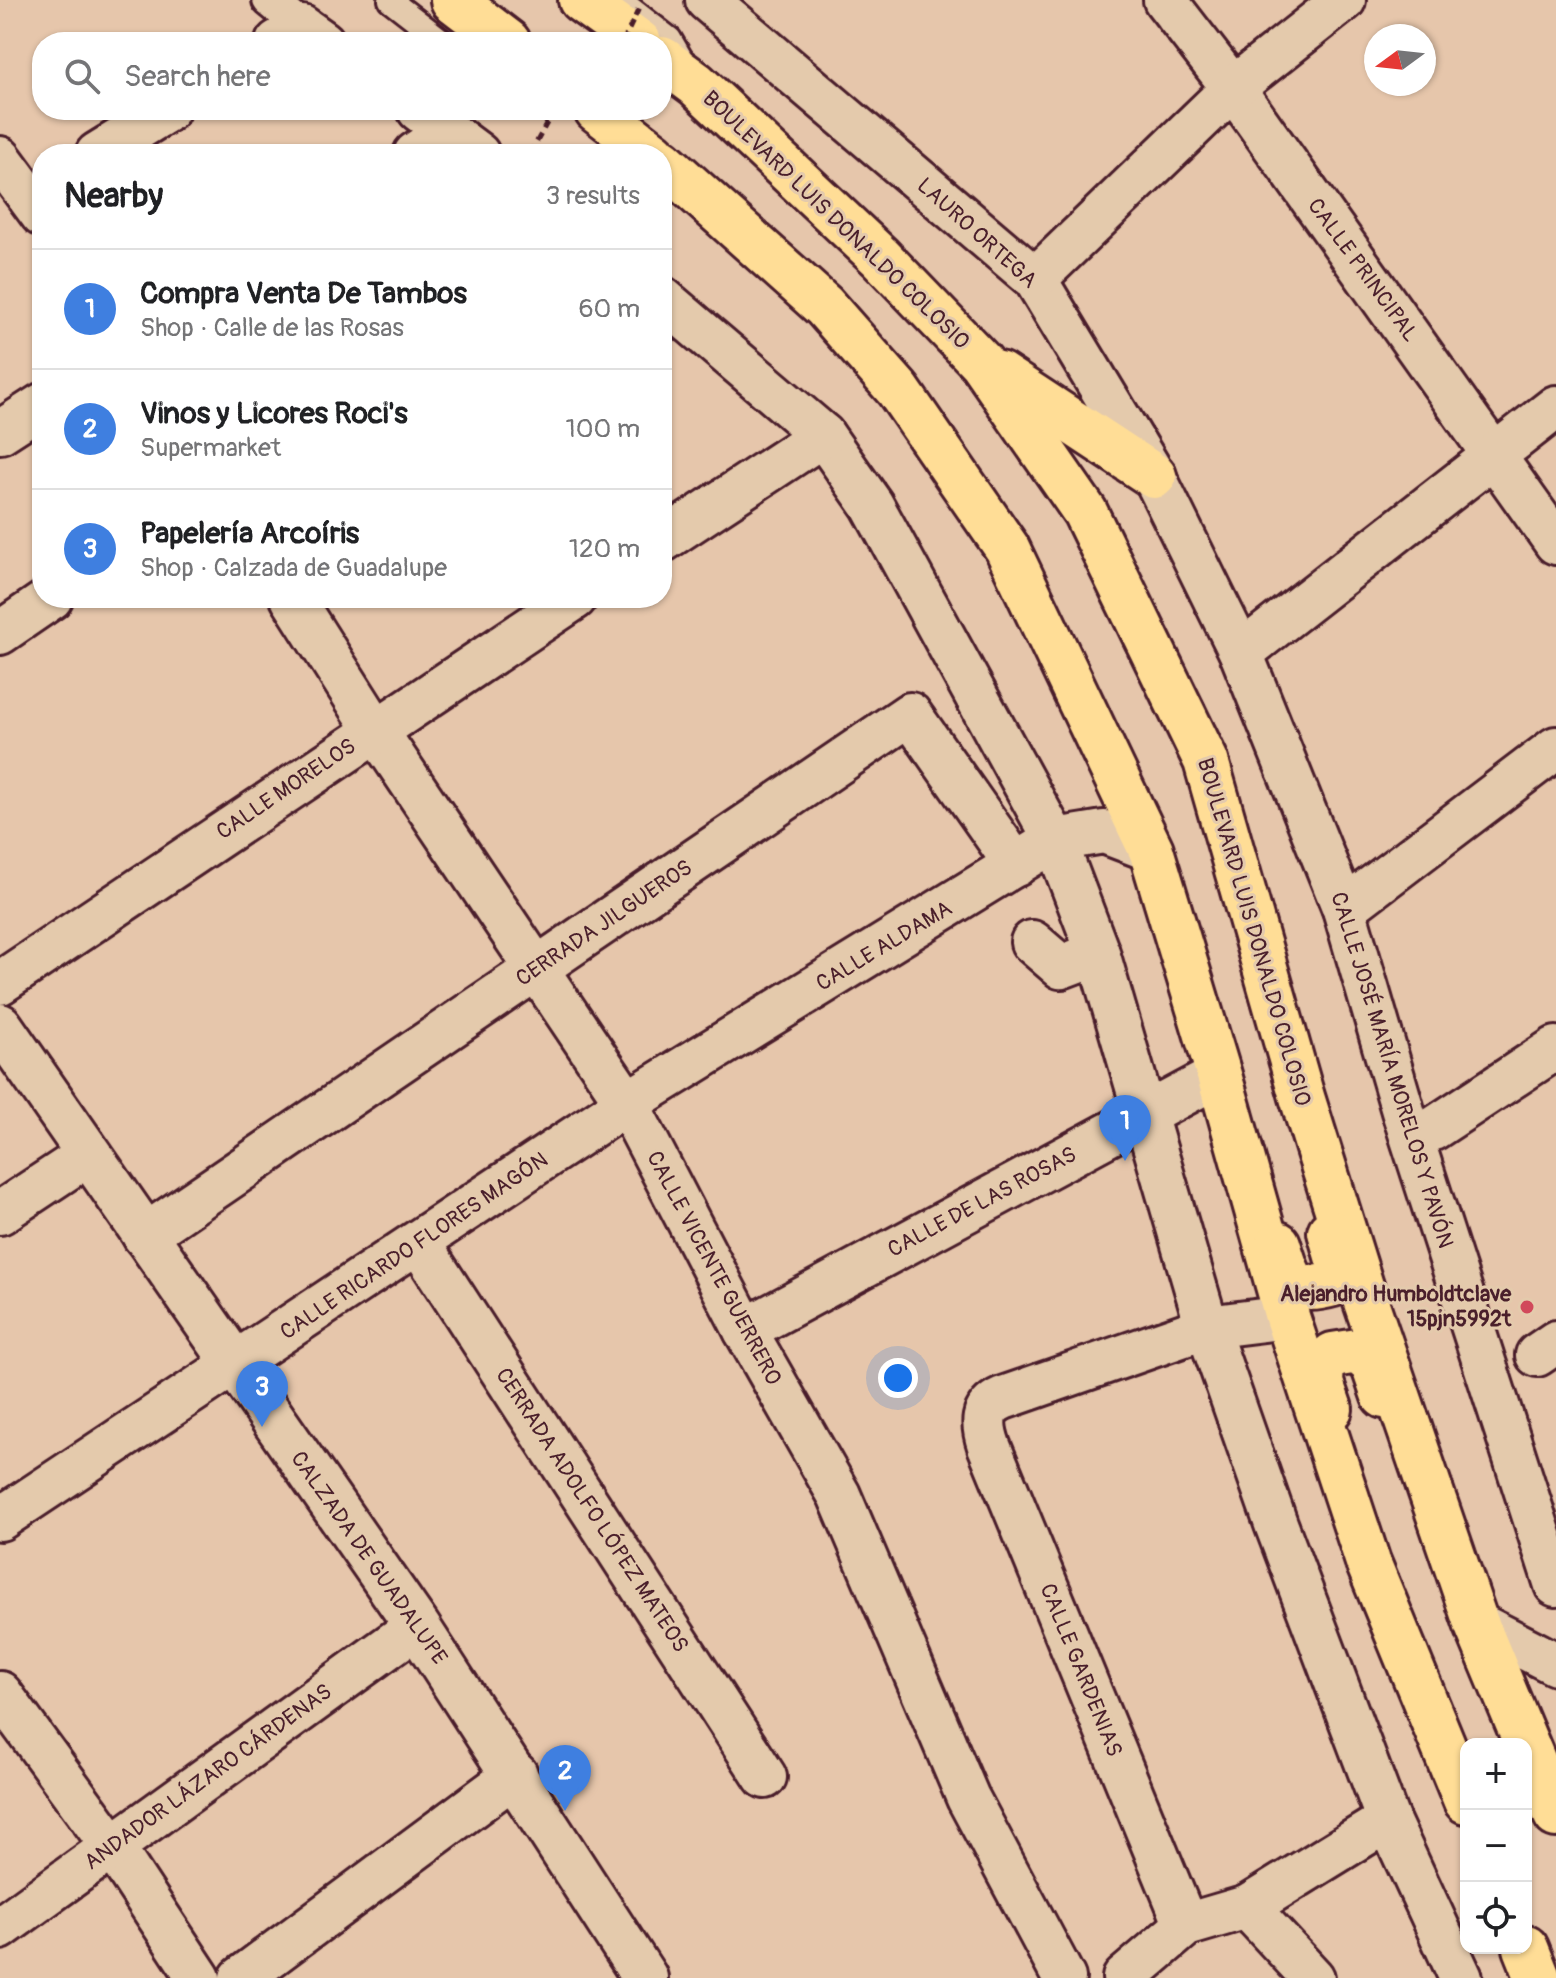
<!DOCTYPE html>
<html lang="en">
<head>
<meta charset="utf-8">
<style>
	:root { --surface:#fff; --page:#f6f6f6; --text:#202124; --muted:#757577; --line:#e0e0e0; --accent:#d93025 }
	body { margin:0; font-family:Pangolin,sans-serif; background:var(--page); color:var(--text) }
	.controls { position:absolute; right:24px; bottom:24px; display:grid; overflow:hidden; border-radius:16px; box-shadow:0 2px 6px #0004 }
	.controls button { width:72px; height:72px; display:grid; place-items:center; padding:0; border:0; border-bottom:2px solid var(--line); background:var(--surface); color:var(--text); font:40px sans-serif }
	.compass { position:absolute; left:1364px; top:24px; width:72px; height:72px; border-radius:50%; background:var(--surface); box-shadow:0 2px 6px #0004; rotate:255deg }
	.you { position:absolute; left:898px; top:1378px; width:28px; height:28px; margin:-20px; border:6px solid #fff; border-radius:50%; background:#1a73e8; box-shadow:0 0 0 12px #1a73e833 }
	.badge { display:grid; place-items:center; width:52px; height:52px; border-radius:50%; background:var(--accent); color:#fff; font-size:26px; font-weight:700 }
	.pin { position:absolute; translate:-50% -66px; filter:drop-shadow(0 2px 4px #0008) }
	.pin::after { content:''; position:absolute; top:42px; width:28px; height:24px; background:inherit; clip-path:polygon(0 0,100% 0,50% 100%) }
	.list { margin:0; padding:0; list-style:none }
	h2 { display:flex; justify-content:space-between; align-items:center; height:104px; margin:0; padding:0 32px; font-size:34px }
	h2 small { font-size:26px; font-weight:400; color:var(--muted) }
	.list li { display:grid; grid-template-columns:52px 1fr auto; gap:24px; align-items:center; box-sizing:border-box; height:120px; padding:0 32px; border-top:2px solid var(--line) }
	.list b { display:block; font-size:30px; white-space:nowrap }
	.list p { margin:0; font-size:26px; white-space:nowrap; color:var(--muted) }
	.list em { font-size:26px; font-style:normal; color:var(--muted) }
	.icon { flex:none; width:44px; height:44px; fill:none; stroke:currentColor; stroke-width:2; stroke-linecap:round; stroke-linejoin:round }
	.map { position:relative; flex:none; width:1556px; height:1978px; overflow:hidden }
	.search { position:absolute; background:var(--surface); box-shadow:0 2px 6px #0004; left:32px; top:32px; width:640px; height:88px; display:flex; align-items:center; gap:20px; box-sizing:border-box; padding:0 28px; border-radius:32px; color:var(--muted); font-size:30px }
	.panel { position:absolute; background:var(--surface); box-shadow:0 2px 6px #0004; left:32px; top:144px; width:640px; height:464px; border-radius:32px }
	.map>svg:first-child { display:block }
</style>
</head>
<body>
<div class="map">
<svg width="1556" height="1978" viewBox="0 0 1556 1978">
	<rect width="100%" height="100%" fill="#e6c6ab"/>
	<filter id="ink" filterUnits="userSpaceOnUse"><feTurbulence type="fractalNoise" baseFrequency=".0125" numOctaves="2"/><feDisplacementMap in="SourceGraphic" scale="16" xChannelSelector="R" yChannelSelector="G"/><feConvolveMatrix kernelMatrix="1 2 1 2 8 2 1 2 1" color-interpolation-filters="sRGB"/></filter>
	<g filter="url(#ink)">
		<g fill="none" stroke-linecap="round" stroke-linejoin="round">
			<!-- service casing -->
			<g stroke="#4a1f2b" stroke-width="28">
				<g id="service">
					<path d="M390 0 444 42"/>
					<path d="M620 0 670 39 685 65"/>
				</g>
			</g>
			<!-- pedestrian casing -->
			<g stroke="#4a1f2b" stroke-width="38">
				<path id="pedestrian" d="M269 0 302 27"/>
			</g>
			<!-- minor casing -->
			<g stroke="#4a1f2b" stroke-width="48">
				<g id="minor">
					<path d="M707 0 1035 279 1154 476 1241 653 1344 909 1403 1111 1556 1585"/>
					<path d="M1165 0 1233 88 1556 543"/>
					<path d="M277 42 302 27 323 42"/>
					<path d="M419 110 478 154"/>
					<path d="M97 154 168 110"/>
					<path d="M415 154 448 131"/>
					<path d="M0 158 42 215"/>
					<path d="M1035 279 1233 88 1344 0"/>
					<path d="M662 298 823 435 872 505 1055 840 1098 953 1207 1327 1276 1524 1388 1820 1461 1978"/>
					<path d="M0 432 42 405"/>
					<path d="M662 541 823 435"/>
					<path d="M292 598 375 729 627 1103 745 1330 839 1495 968 1798 1064 1978"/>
					<path d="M0 633 51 598"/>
					<path d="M1241 653 1556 407"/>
					<path d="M1344 909 1556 748"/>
					<path d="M1032 942 1061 967 1098 953"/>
					<path d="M0 983 575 598"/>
					<path d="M1433 1129 1556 1048"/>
					<path d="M0 1213 89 1154"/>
					<path d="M144 1236 910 714 1016 865"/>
					<path d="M419 1243 765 1777"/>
					<path d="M745 1330 1219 1075"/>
					<path d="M1537 1355 1556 1342"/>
					<path d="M0 1519 627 1103 1055 840 1104 832 1151 850"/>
					<path d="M1476 1623 1556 1664"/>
					<path d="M0 1693 112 1846 199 1978"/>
					<path d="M1247 1907 1313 1978"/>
					<path d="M1186 1925 989 1446C982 1425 980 1408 1003 1398L1207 1327 1287 1317"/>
					<path d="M0 1928 417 1626"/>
					<path d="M241 1978 516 1774"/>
					<path d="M1124 1978 1186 1925 1247 1907 1388 1820"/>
				</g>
			</g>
			<!-- tertiary casing -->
			<g stroke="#4a1f2b" stroke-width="50">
				<path id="tertiary" d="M0 1026 417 1626 645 1978"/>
			</g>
			<!-- trunk casing -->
			<g stroke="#4a1f2b" stroke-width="50">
				<g id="trunk">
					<path d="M453 0 508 42"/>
					<path d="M581 0 639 42"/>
					<path d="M662 59 696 84 880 257 981 362 1085 512 1206 761 1302 1097 1365 1299 1476 1623 1556 1815"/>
					<path d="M597 110 654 154"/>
					<path d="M662 161 824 306 898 390 1007 548 1151 850 1219 1075 1287 1317 1368 1562 1466 1801"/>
					<path d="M999 374 1154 476"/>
					<path d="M1278 1244C1289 1279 1291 1296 1333 1284L1341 1270 1330 1232"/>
					<path d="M1330 1409 1321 1383 1322 1365 1333 1355 1358 1351 1373 1364 1384 1396"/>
					<path d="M1526 1948 1538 1978"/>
				</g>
			</g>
			<!-- path -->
			<path stroke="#4a1f2b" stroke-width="5" stroke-dasharray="8 6" stroke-linecap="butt" d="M530 154 554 110"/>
			<!-- service -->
			<use href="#service" stroke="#e4caac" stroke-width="22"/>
			<!-- pedestrian -->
			<use href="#pedestrian" stroke="#e4caac" stroke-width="32"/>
			<!-- minor -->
			<use href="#minor" stroke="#e4caac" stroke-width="42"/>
			<!-- tertiary -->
			<use href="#tertiary" stroke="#e4caac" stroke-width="44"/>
			<!-- trunk -->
			<use href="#trunk" stroke="#ffdd96" stroke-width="44"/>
			<!-- path-bridge -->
			<path stroke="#4a1f2b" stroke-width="5" stroke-dasharray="8 6" stroke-linecap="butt" d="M623 42 641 4"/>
		</g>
	</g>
	<!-- markers -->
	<circle fill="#d1495b" stroke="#e4caac" stroke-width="3" cx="1527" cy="1307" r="8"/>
	<g text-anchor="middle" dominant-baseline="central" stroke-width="6" stroke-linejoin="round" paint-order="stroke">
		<!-- street labels -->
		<g font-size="22" fill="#4a1f2b" stroke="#e4caac">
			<text transform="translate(836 220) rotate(44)">BOULEVARD LUIS DONALDO COLOSIO</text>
			<text transform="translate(977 233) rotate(42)">LAURO ORTEGA</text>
			<text transform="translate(1363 270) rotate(54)">CALLE PRINCIPAL</text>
			<text transform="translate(286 789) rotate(-34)">CALLE MORELOS</text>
			<text transform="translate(604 923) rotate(-34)">CERRADA JILGUEROS</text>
			<text transform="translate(1254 932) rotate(74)">BOULEVARD LUIS DONALDO COLOSIO</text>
			<text transform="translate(884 946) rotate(-31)">CALLE ALDAMA</text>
			<text transform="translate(1392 1070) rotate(73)">CALLE JOSÉ MARÍA MORELOS Y PAVÓN</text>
			<text transform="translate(982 1202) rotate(-28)">CALLE DE LAS ROSAS</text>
			<text transform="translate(414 1246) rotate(-34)">CALLE RICARDO FLORES MAGÓN</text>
			<text transform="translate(714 1268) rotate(62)">CALLE VICENTE GUERRERO</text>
			<text transform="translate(592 1510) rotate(57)">CERRADA ADOLFO LÓPEZ MATEOS</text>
			<text transform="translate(369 1558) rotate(55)">CALZADA DE GUADALUPE</text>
			<text transform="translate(1081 1670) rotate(68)">CALLE GARDENIAS</text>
			<text transform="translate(208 1777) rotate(-36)">ANDADOR LÁZARO CÁRDENAS</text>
		</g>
		<!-- poi labels -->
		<g font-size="22" font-weight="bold" fill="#4a1f2b" stroke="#e4caac" text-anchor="end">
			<text x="1511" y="1294">Alejandro Humboldtclave<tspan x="1511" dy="25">15pjn5992t</tspan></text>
		</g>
	</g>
</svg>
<div class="controls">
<button>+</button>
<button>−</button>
<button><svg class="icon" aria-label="locate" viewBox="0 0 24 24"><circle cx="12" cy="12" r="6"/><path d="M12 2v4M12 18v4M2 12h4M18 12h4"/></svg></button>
</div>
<svg class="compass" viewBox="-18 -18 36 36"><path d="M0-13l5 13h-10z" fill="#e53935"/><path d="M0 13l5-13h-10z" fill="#757577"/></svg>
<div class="you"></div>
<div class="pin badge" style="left:1125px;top:1161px;background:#3f7fe0">1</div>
<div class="pin badge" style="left:565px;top:1811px;background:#3f7fe0">2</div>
<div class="pin badge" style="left:262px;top:1427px;background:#3f7fe0">3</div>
<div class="search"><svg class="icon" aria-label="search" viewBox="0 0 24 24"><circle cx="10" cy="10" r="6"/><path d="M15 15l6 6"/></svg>Search here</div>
<section class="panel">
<h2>Nearby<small>3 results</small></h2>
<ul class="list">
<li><span class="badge" style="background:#3f7fe0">1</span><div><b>Compra Venta De Tambos</b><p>Shop · Calle de las Rosas</p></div><em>60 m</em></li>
<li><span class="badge" style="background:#3f7fe0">2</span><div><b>Vinos y Licores Roci's</b><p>Supermarket</p></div><em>100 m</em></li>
<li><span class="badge" style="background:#3f7fe0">3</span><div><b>Papelería Arcoíris</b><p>Shop · Calzada de Guadalupe</p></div><em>120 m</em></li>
</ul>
</section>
</div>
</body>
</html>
